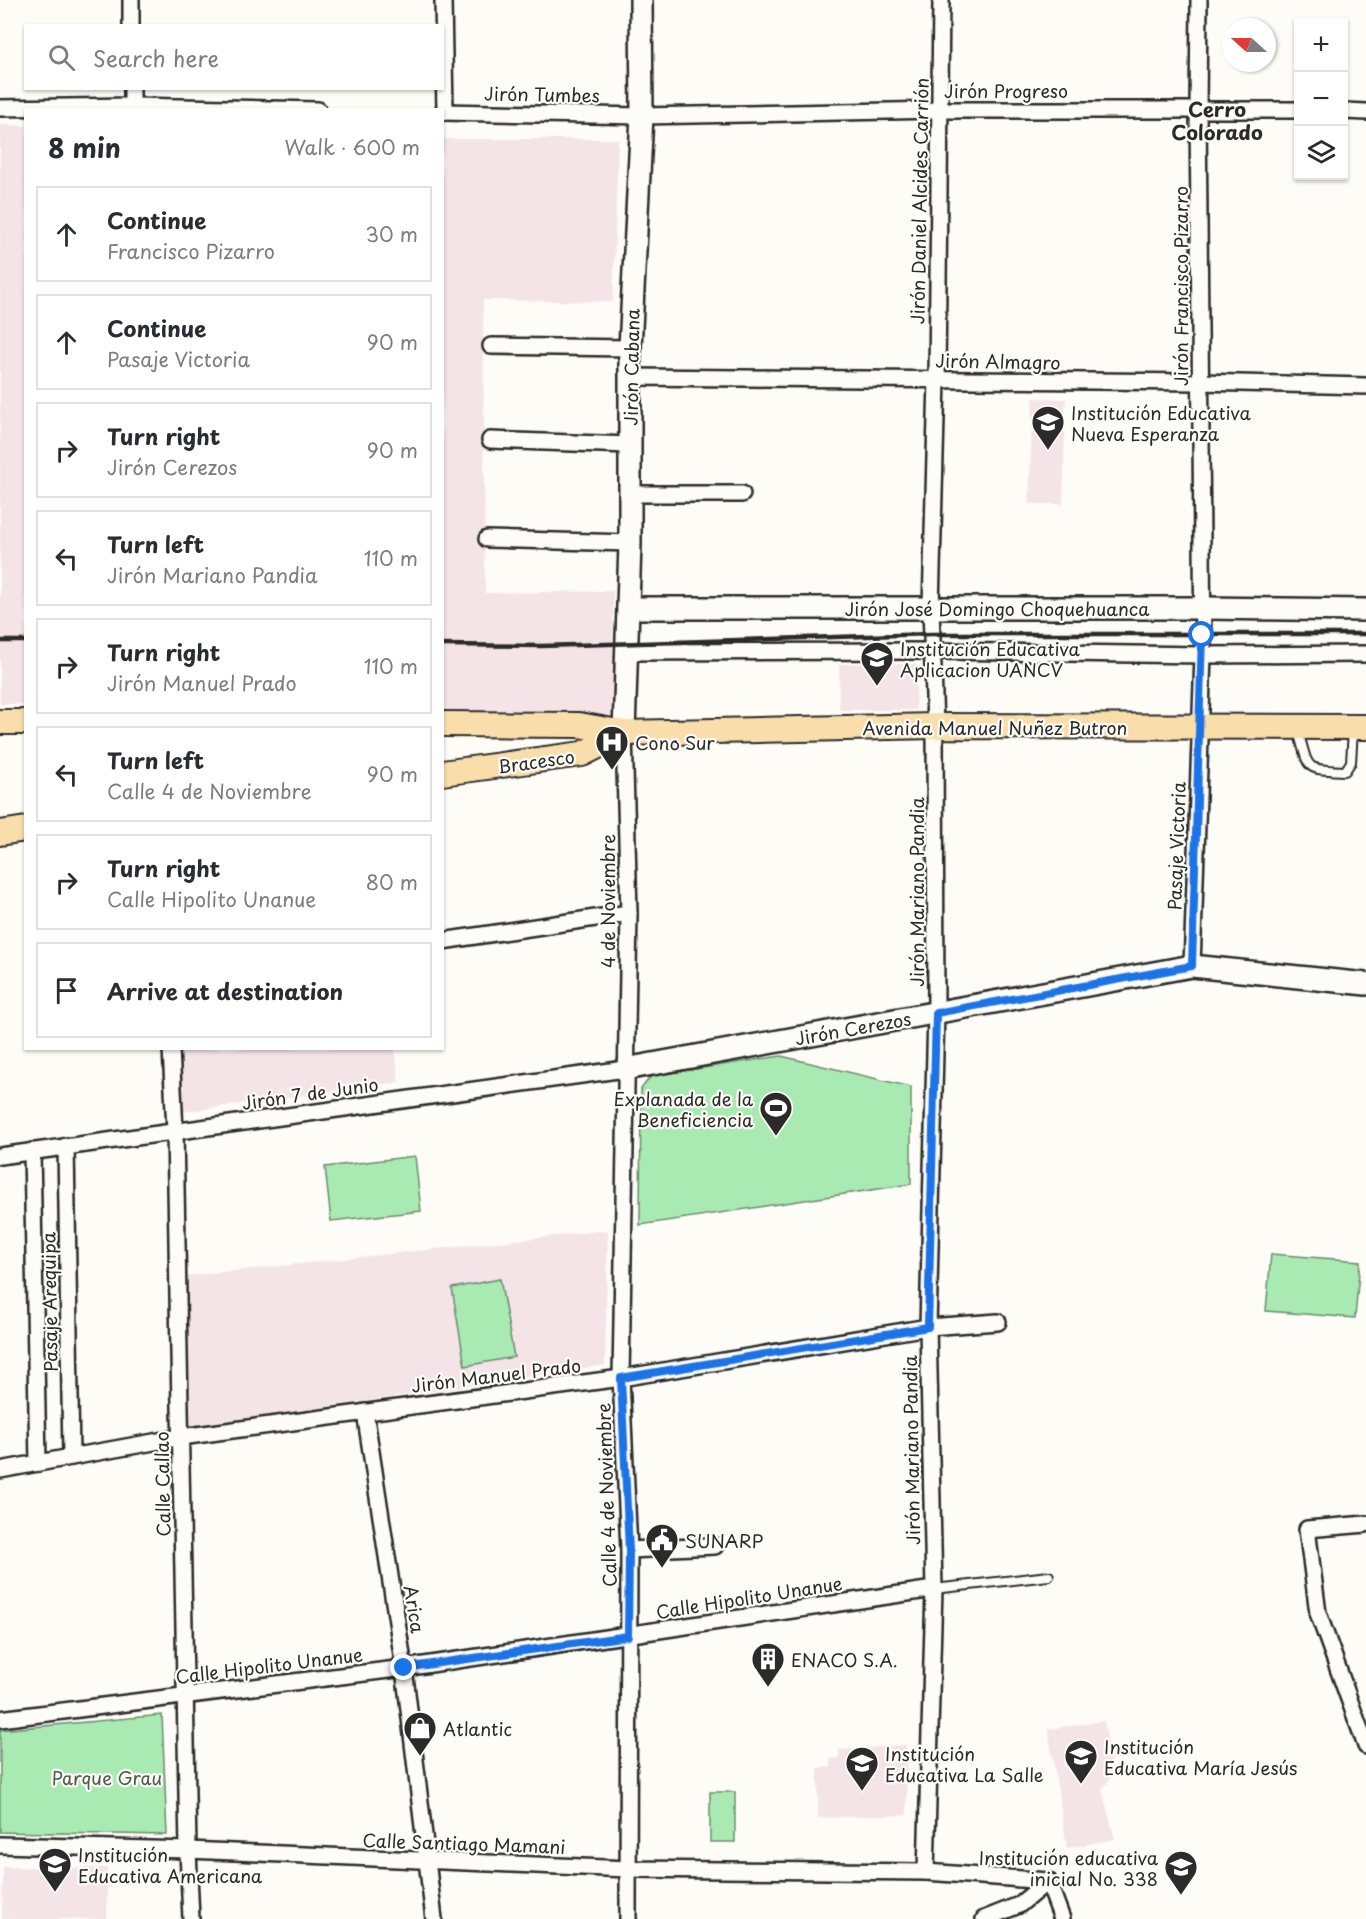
<!DOCTYPE html>
<html lang="en">
<head>
<meta charset="utf-8">
<style>
	:root { --surface:#fff; --page:#f2f2f3; --text:#2b2b33; --muted:#7c7c81; --line:#e1e1e2 }
	body { margin:0; font-family:"Playpen Sans",sans-serif; background:var(--page); color:var(--text) }
	.controls { position:absolute; right:18px; top:18px; display:grid; overflow:hidden; border-radius:0px; box-shadow:0 2px 4px #0004 }
	.controls button { width:54px; height:54px; display:grid; place-items:center; padding:0; border:0; border-bottom:2px solid var(--line); background:var(--surface); color:var(--text); font:30px sans-serif }
	.compass { position:absolute; left:1222px; top:18px; width:54px; height:54px; border-radius:50%; background:var(--surface); box-shadow:0 2px 4px #0004; rotate:291deg }
	.stop { position:absolute; width:18px; height:18px; margin:-14px; border:4px solid #1a73e8; border-radius:50%; background:#fff }
	.stop.end { background:#1a73e8; border-color:#fff; box-shadow:0 2px 6px #0008 }
	.list { margin:0; padding:0; list-style:none }
	h2 { display:flex; justify-content:space-between; align-items:center; height:78px; margin:0; padding:0 24px; font-size:26px }
	h2 small { font-size:20px; font-weight:400; color:var(--muted) }
	.list li { display:grid; grid-template-columns:39px 1fr auto; gap:18px; align-items:center; box-sizing:border-box; height:96px; margin:0 12px 12px; padding:0 12px; border:2px solid var(--line); border-radius:0px }
	.list b { display:block; font-size:22px; white-space:nowrap }
	.list p { margin:0; font-size:20px; white-space:nowrap; color:var(--muted) }
	.list em { font-size:20px; font-style:normal; color:var(--muted) }
	.icon { flex:none; width:33px; height:33px; fill:none; stroke:currentColor; stroke-width:2; stroke-linecap:round; stroke-linejoin:round }
	.map { position:relative; flex:none; width:1366px; height:1919px; overflow:hidden }
	.search { position:absolute; background:var(--surface); box-shadow:0 2px 4px #0004; left:24px; top:24px; width:420px; height:66px; display:flex; align-items:center; gap:15px; box-sizing:border-box; padding:0 21px; border-radius:0px; color:var(--muted); font-size:22px }
	.panel { position:absolute; background:var(--surface); box-shadow:0 2px 4px #0004; left:24px; top:108px; width:420px; height:942px; border-radius:0px }
	.map>svg:first-child { display:block }
</style>
</head>
<body>
<div class="map">
<svg width="1366" height="1919" viewBox="0 0 1366 1919">
	<rect width="100%" height="100%" fill="#fdfcf7"/>
	<filter id="ink" filterUnits="userSpaceOnUse"><feTurbulence type="fractalNoise" baseFrequency=".0167" numOctaves="2"/><feDisplacementMap in="SourceGraphic" scale="12" xChannelSelector="R" yChannelSelector="G"/><feConvolveMatrix kernelMatrix="1 2 1 2 8 2 1 2 1" color-interpolation-filters="sRGB"/></filter>
	<g filter="url(#ink)">
		<!-- built -->
		<g fill="#f4e4e8">
			<path d="M0 125 26 126 25 704H0Z"/>
			<path d="M443 139H618L613 302 483 300 485 593 613 591 614 721 443 715Z"/>
			<path d="M1033 398 1066 399 1063 504H1029Z"/>
			<rect x="839" y="664" width="77" height="46"/>
			<path d="M181 1049H395L399 1082 182 1112Z"/>
			<path d="M608 1230 605 1365 189 1428 178 1277Z"/>
			<path d="M1104 1721 1112 1766 1109 1781 1102 1789 1115 1839 1067 1848 1048 1729Z"/>
			<path d="M906 1745 907 1815 818 1818V1768L831 1767 830 1759 839 1758V1750Z"/>
			<path d="M3 1867 107 1868V1919H2Z"/>
		</g>
		<!-- green -->
		<g fill="#a9eab2" stroke="#6a8a6e" stroke-width="1.5">
			<path d="M781 1056 911 1087V1184L640 1225 641 1089 651 1076Z"/>
			<path d="M415 1156 421 1211 331 1221 325 1167Z"/>
			<path d="M1271 1254 1360 1261 1355 1318 1266 1311Z"/>
			<path d="M500 1279 514 1357 465 1366 452 1288Z"/>
			<path d="M162 1715 167 1835 0 1832V1730Z"/>
			<rect x="710" y="1792" width="25" height="50"/>
		</g>
		<g fill="none" stroke-linecap="round" stroke-linejoin="round">
			<!-- lane casing -->
			<g stroke="#2b2b2b" stroke-width="12">
				<g id="lane">
					<path d="M1298 731C1310 771 1303 769 1345 771L1351 762 1353 730"/>
					<path d="M934 1589 1049 1576"/>
				</g>
			</g>
			<!-- street casing -->
			<g stroke="#2b2b2b" stroke-width="20">
				<g id="street">
					<path d="M131 0V26"/>
					<path d="M443 0 445 112"/>
					<path d="M132 88V106"/>
					<path d="M0 108 132 106 318 110"/>
					<path d="M1344 111 1366 112"/>
					<path d="M442 112 642 116 939 110H1298"/>
					<path d="M491 346 630 348"/>
					<path d="M630 377 1200 382 1366 386"/>
					<path d="M490 440 630 445"/>
					<path d="M630 494H742"/>
					<path d="M487 539 630 543"/>
					<path d="M626 652 932 651 1203 655 1366 654"/>
					<path d="M624 733 629 913 621 1378 629 1550 628 1919"/>
					<path d="M442 941 629 913"/>
					<path d="M1192 966 1203 655 1198 109 1199 0"/>
					<path d="M171 1048 175 1131 188 1850 191 1919"/>
					<path d="M66 1146 71 1457"/>
					<path d="M32 1151 38 1463"/>
					<path d="M0 1156 625 1069"/>
					<path d="M365 1412 404 1668 434 1919"/>
					<path d="M0 1470 181 1437 621 1378 928 1327 998 1322"/>
					<path d="M1366 1524 1307 1529 1318 1613 1366 1746"/>
					<path d="M629 1550 715 1546"/>
					<path d="M0 1719 404 1668 934 1589"/>
					<path d="M0 1845 188 1850 628 1869 926 1872 1048 1881"/>
					<path d="M926 1872 934 1589 928 1327 936 1013 935 726 931 608 937 379 941 0"/>
					<path d="M1048 1881 1062 1919"/>
					<path d="M984 1919 1019 1905 1048 1881"/>
				</g>
			</g>
			<!-- secondary casing -->
			<g stroke="#2b2b2b" stroke-width="26">
				<g id="secondary">
					<path d="M628 608H1203L1366 610"/>
					<path d="M624 733 630 543V348L642 116 641 0"/>
					<path d="M625 1069 1192 966 1366 984"/>
				</g>
			</g>
			<!-- primary casing -->
			<g stroke="#2b2b2b" stroke-width="28">
				<g id="primary">
					<path d="M0 722H26"/>
					<path d="M442 724 579 725 624 733 935 726 1366 727"/>
					<path d="M442 773 582 754 624 733"/>
					<path d="M0 833 26 829"/>
				</g>
			</g>
			<!-- lane -->
			<use href="#lane" stroke="#fdfcf7" stroke-width="8"/>
			<!-- street -->
			<use href="#street" stroke="#fdfcf7" stroke-width="15"/>
			<!-- secondary -->
			<use href="#secondary" stroke="#fdfcf7" stroke-width="21"/>
			<!-- primary -->
			<use href="#primary" stroke="#f9deab" stroke-width="24"/>
			<!-- rail -->
			<g stroke="#2b2b2b" stroke-width="4.5">
				<path d="M0 641H26"/>
				<path d="M442 645 542 646 932 634H1366"/>
			</g>
		</g>
	</g>
	<g fill="none" stroke-linecap="round" stroke-linejoin="round" filter="url(#ink)">
		<!-- route -->
		<path stroke="#1a73e8" stroke-width="8" d="M404 1668 628 1636 629 1551 621 1378 928 1327 936 1013 1192 966 1202 635"/>
	</g>
	<!-- icons -->
	<defs>
		<g id="school-pin" transform="scale(1.725)"><path d="M0 17L-7.5 6A9.5 9.5 0 1 1 7.5 6Z" fill="#2b2b2b" stroke="#fdfcf7"/><path d="M0-5L7-2L0 1L-7-2ZM-4 1L0 2.5L4 1V4Q0 6-4 4Z" fill="#fff"/></g>
		<g id="hospital-pin" transform="scale(1.725)"><path d="M0 17L-7.5 6A9.5 9.5 0 1 1 7.5 6Z" fill="#2b2b2b" stroke="#fdfcf7"/><path d="M-5-5h3v3.5h4V-5h3V5h-3V1.5h-4V5h-3Z" fill="#fff"/></g>
		<g id="stadium-pin" transform="scale(1.725)"><path d="M0 17L-7.5 6A9.5 9.5 0 1 1 7.5 6Z" fill="#2b2b2b" stroke="#fdfcf7"/><path d="M0-5a6.5 5 0 1 0 0 10a6.5 5 0 1 0 0-10ZM-3.5-1.8h7v3.6h-7Z" fill="#fff"/></g>
		<g id="civic-pin" transform="scale(1.725)"><path d="M0 17L-7.5 6A9.5 9.5 0 1 1 7.5 6Z" fill="#2b2b2b" stroke="#fdfcf7"/><path d="M-.6-6.5H3V-4.5H.6V-3L4-1V1h2V6H-6V1h2V-1L-.6-3ZM-1.2 2.5V6h2.4V2.5Z" fill="#fff"/></g>
		<g id="building-pin" transform="scale(1.725)"><path d="M0 17L-7.5 6A9.5 9.5 0 1 1 7.5 6Z" fill="#2b2b2b" stroke="#fdfcf7"/><path d="M-4-6H4V6H1V3H-1V6H-4ZM-2.5-4.3h1.7v1.8h-1.7ZM.8-4.3h1.7v1.8H.8ZM-2.5-1h1.7V.8h-1.7ZM.8-1h1.7V.8H.8Z" fill="#fff"/></g>
		<g id="shop-pin" transform="scale(1.725)"><path d="M0 17L-7.5 6A9.5 9.5 0 1 1 7.5 6Z" fill="#2b2b2b" stroke="#fdfcf7"/><path d="M-5-2.5h2.3a2.7 3.5 0 0 1 5.4 0H5L5.5 6h-11ZM-1.5-2.5h3a1.5 2.3 0 0 0-3 0Z" fill="#fff"/></g>
	</defs>
	<g fill-rule="evenodd">
		<use href="#school-pin" x="1048" y="422"/>
		<use href="#school-pin" x="877" y="658"/>
		<use href="#hospital-pin" x="612" y="742"/>
		<use href="#stadium-pin" x="776" y="1108"/>
		<use href="#civic-pin" x="662" y="1540"/>
		<use href="#building-pin" x="768" y="1659"/>
		<use href="#shop-pin" x="420" y="1728"/>
		<use href="#school-pin" x="1081" y="1756"/>
		<use href="#school-pin" x="862" y="1763"/>
		<use href="#school-pin" x="55" y="1864"/>
		<use href="#school-pin" x="1181" y="1867"/>
	</g>
	<g text-anchor="middle" dominant-baseline="central" stroke-width="4.5" stroke-linejoin="round" paint-order="stroke">
		<!-- street labels -->
		<g font-size="18" fill="#2b2b2b" stroke="#fdfcf7">
			<text x="1006" y="90">Jirón Progreso</text>
			<text transform="translate(542 94) rotate(1)">Jirón Tumbes</text>
			<text transform="translate(919 201) rotate(-89)">Jirón Daniel Alcides Carrión</text>
			<text transform="translate(1180 286) rotate(-90)">Jirón Francisco Pizarro</text>
			<text transform="translate(998 361) rotate(1)">Jirón Almagro</text>
			<text transform="translate(631 367) rotate(-89)">Jirón Cabana</text>
			<text x="997" y="608">Jirón José Domingo Choquehuanca</text>
			<text x="995" y="727">Avenida Manuel Nuñez Butron</text>
			<text transform="translate(536 761) rotate(-8)">Bracesco</text>
			<text transform="translate(1176 846) rotate(-88)">Pasaje Victoria</text>
			<text transform="translate(916 892) rotate(-90)">Jirón Mariano Pandia</text>
			<text transform="translate(607 901) rotate(-90)">4 de Noviembre</text>
			<text transform="translate(853 1028) rotate(-10)">Jirón Cerezos</text>
			<text transform="translate(310 1093) rotate(-8)">Jirón 7 de Junio</text>
			<text transform="translate(49 1302) rotate(-91)">Pasaje Arequipa</text>
			<text transform="translate(496 1375) rotate(-7)">Jirón Manuel Prado</text>
			<text transform="translate(911 1450) rotate(-91)">Jirón Mariano Pandia</text>
			<text transform="translate(162 1484) rotate(-91)">Calle Callao</text>
			<text transform="translate(606 1495) rotate(-92)">Calle 4 de Noviembre</text>
			<text transform="translate(749 1597) rotate(-9)">Calle Hipolito Unanue</text>
			<text transform="translate(415 1609) rotate(81)">Arica</text>
			<text transform="translate(269 1665) rotate(-7)">Calle Hipolito Unanue</text>
			<text transform="translate(464 1843) rotate(2)">Calle Santiago Mamani</text>
		</g>
		<!-- poi labels -->
		<g font-size="18" fill="#2b2b2b" stroke="#fdfcf7" text-anchor="start">
			<text x="1071" y="412">Institución Educativa<tspan x="1071" dy="21">Nueva Esperanza</tspan></text>
			<text x="900" y="648">Institución Educativa<tspan x="900" dy="21">Aplicacion UANCV</tspan></text>
			<text x="635" y="742">Cono Sur</text>
			<text x="753" y="1098" text-anchor="end">Explanada de la<tspan x="753" dy="21">Beneficiencia</tspan></text>
			<text x="685" y="1540">SUNARP</text>
			<text x="791" y="1659">ENACO S.A.</text>
			<text x="443" y="1728">Atlantic</text>
			<text x="1104" y="1746">Institución<tspan x="1104" dy="21">Educativa María Jesús</tspan></text>
			<text x="885" y="1753">Institución<tspan x="885" dy="21">Educativa La Salle</tspan></text>
			<text x="78" y="1854">Institución<tspan x="78" dy="21">Educativa Americana</tspan></text>
			<text x="1158" y="1857" text-anchor="end">Institución educativa<tspan x="1158" dy="21">inicial No. 338</tspan></text>
		</g>
		<!-- park labels -->
		<g font-size="18" fill="#4a5b4d" stroke="#fdfcf7">
			<text x="107" y="1777">Parque Grau</text>
		</g>
		<!-- neighbourhood labels -->
		<g font-size="20" font-weight="bold" fill="#2b2b2b" stroke="#fdfcf7">
			<text x="1217" y="109">Cerro<tspan x="1217" dy="23">Colorado</tspan></text>
		</g>
	</g>
</svg>
<div class="controls">
<button>+</button>
<button>−</button>
<button><svg class="icon" aria-label="layers" viewBox="0 0 24 24"><path d="M12 4l9 5-9 5-9-5zM3 14l9 5 9-5"/></svg></button>
</div>
<svg class="compass" viewBox="-18 -18 36 36"><path d="M0-13l5 13h-10z" fill="#e53935"/><path d="M0 13l5-13h-10z" fill="#7c7c81"/></svg>
<div class="stop" style="left:1202px;top:635px"></div>
<div class="stop end" style="left:404px;top:1668px"></div>
<div class="search"><svg class="icon" aria-label="search" viewBox="0 0 24 24"><circle cx="10" cy="10" r="6"/><path d="M15 15l6 6"/></svg>Search here</div>
<section class="panel">
<h2>8 min<small>Walk · 600 m</small></h2>
<ul class="list">
<li><svg class="icon" aria-label="ahead" viewBox="0 0 24 24"><path d="M12 20V5M6 11l6-6 6 6"/></svg><div><b>Continue</b><p>Francisco Pizarro</p></div><em>30 m</em></li>
<li><svg class="icon" aria-label="ahead" viewBox="0 0 24 24"><path d="M12 20V5M6 11l6-6 6 6"/></svg><div><b>Continue</b><p>Pasaje Victoria</p></div><em>90 m</em></li>
<li><svg class="icon" aria-label="right" viewBox="0 0 24 24"><path d="M7 20v-9h11M14 6l5 5-5 5"/></svg><div><b>Turn right</b><p>Jirón Cerezos</p></div><em>90 m</em></li>
<li><svg class="icon" aria-label="left" viewBox="0 0 24 24"><path d="M17 20v-9H6M10 6l-5 5 5 5"/></svg><div><b>Turn left</b><p>Jirón Mariano Pandia</p></div><em>110 m</em></li>
<li><svg class="icon" aria-label="right" viewBox="0 0 24 24"><path d="M7 20v-9h11M14 6l5 5-5 5"/></svg><div><b>Turn right</b><p>Jirón Manuel Prado</p></div><em>110 m</em></li>
<li><svg class="icon" aria-label="left" viewBox="0 0 24 24"><path d="M17 20v-9H6M10 6l-5 5 5 5"/></svg><div><b>Turn left</b><p>Calle 4 de Noviembre</p></div><em>90 m</em></li>
<li><svg class="icon" aria-label="right" viewBox="0 0 24 24"><path d="M7 20v-9h11M14 6l5 5-5 5"/></svg><div><b>Turn right</b><p>Calle Hipolito Unanue</p></div><em>80 m</em></li>
<li><svg class="icon" aria-label="arrive" viewBox="0 0 24 24"><path d="M6 21V4h12l-3 4 3 4H6"/></svg><div><b>Arrive at destination</b></div></li>
</ul>
</section>
</div>
</body>
</html>
